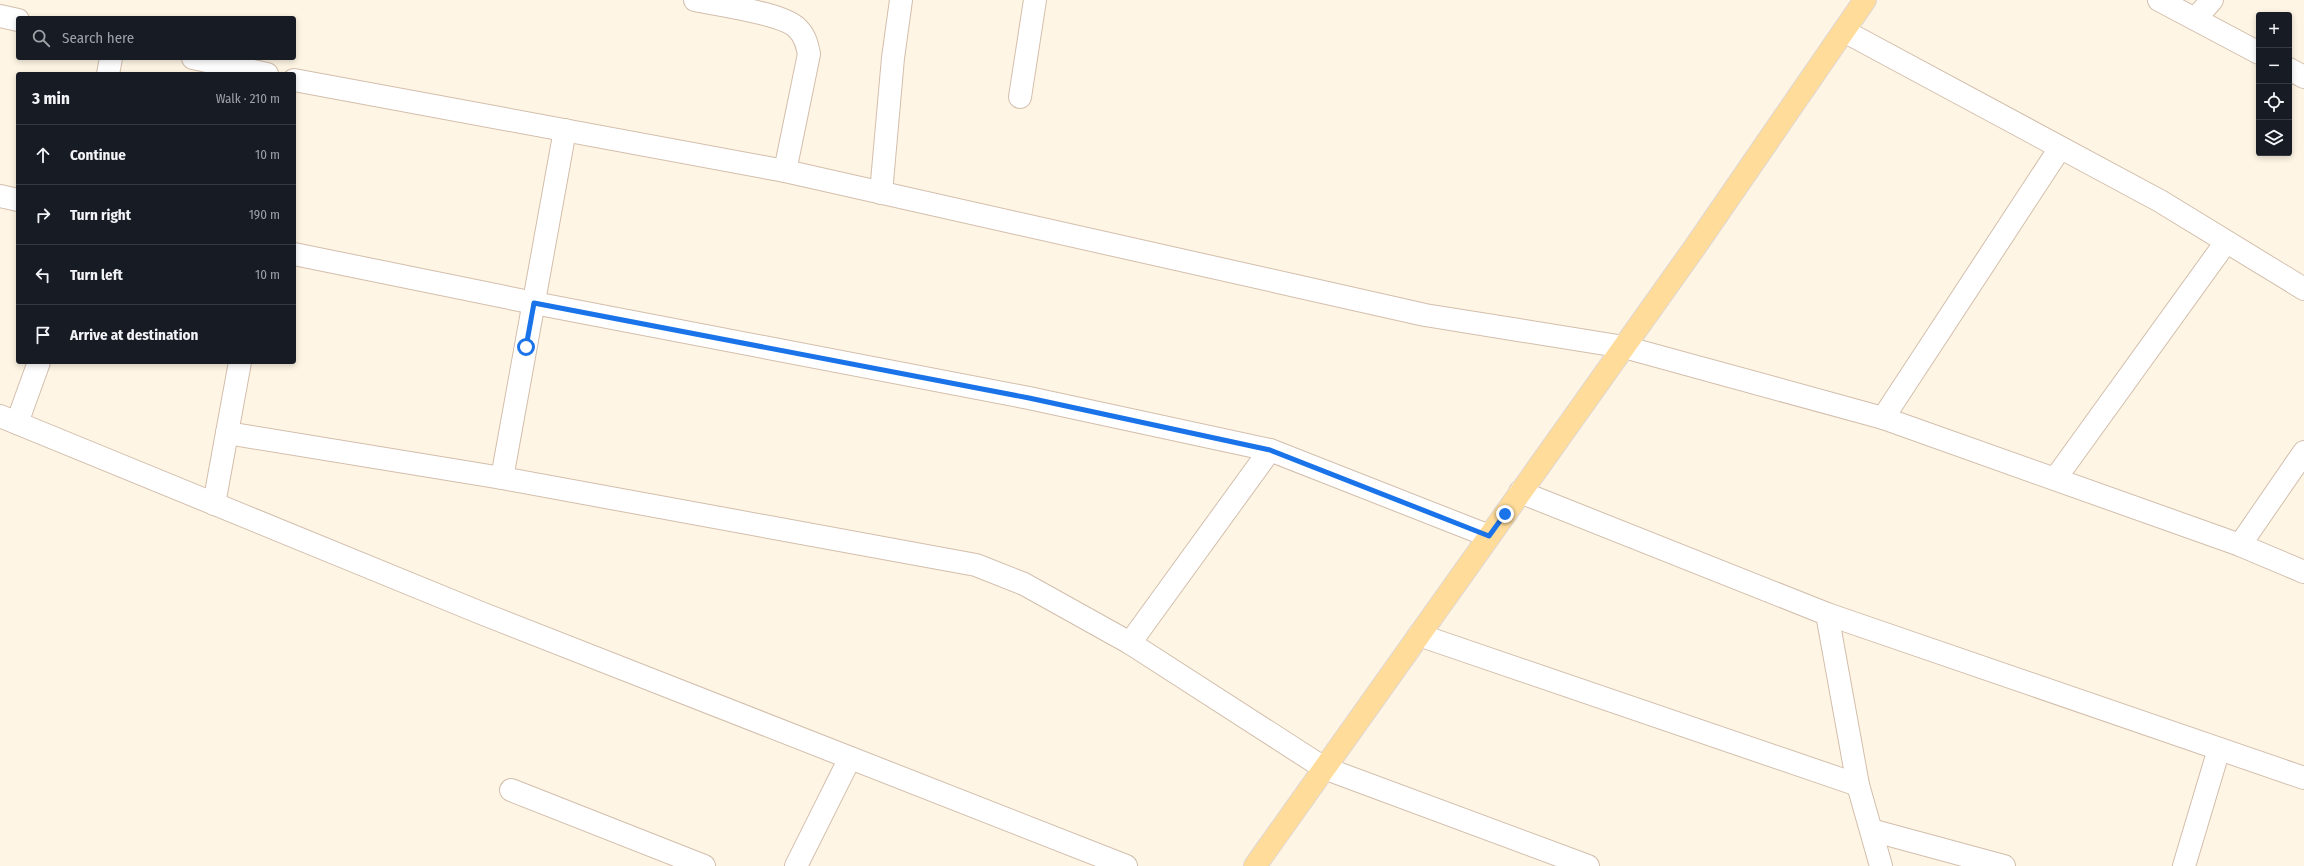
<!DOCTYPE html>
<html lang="en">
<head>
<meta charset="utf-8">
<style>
	:root { --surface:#171b24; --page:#20242c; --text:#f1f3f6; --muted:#9ea1a6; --line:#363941 }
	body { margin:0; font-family:"Fira Sans Condensed",sans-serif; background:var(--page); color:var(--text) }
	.controls { position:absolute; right:12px; top:12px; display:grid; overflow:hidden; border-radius:4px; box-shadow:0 2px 6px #0003 }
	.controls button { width:36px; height:36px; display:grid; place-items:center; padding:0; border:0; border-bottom:1px solid var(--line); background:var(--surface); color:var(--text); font:20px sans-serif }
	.stop { position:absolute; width:12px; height:12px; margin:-9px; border:3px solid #1a73e8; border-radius:50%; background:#fff }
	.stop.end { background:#1a73e8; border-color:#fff; box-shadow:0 1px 4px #0008 }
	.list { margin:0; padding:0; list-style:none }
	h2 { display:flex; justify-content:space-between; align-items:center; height:52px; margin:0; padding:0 16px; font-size:17px }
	h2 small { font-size:13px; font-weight:400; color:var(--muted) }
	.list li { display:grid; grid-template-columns:26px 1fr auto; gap:12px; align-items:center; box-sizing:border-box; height:60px; padding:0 16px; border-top:1px solid var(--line) }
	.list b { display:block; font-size:15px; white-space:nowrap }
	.list em { font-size:13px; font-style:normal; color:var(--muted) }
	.icon { flex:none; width:22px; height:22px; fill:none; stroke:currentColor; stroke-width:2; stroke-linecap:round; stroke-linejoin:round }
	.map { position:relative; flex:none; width:2304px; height:866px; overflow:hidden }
	.search { position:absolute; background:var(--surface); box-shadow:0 2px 6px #0003; left:16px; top:16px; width:280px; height:44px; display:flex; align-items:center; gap:10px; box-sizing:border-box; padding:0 14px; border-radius:4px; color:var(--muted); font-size:15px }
	.panel { position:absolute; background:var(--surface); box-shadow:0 2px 6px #0003; left:16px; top:72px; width:280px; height:292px; border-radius:4px }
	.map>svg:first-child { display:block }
</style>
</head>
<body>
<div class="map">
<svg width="2304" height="866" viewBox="0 0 2304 866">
	<rect width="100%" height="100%" fill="#fef5e4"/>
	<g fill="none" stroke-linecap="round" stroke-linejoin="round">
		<!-- minor casing -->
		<g stroke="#d3beac" stroke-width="24">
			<g id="minor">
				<path d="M695 0C718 5 784 13 798 29 805 36 807 44 809 54L785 171"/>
				<path d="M2159 0 2259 53"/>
				<path d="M0 16 18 20"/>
				<path d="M2195 19 2212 0"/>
				<path d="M1844 31 2160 201 2304 289"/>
				<path d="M193 58 267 74"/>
				<path d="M2289 69 2304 77"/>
				<path d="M108 74 111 58"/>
				<path d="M294 80 785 171 1425 315 1624 347 1883 418 2240 545 2304 572"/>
				<path d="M1020 97 1035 0"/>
				<path d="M881 193 893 58 901 0"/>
				<path d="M0 196 18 200"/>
				<path d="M294 254 534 303 1029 398 1270 450 1489 536"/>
				<path d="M0 416 481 613 1126 866"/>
				<path d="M1883 418 2060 148"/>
				<path d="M17 423 39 362"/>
				<path d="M227 433 502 478 976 565 1024 584 1130 643 1324 768 1588 866"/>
				<path d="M502 478 565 130"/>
				<path d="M2055 479 2226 242"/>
				<path d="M1520 492 1827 614 2304 778"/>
				<path d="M214 504 240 362"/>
				<path d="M2240 545 2304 452"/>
				<path d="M1827 614 1858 785 1881 866"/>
				<path d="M1419 635 1858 785"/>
				<path d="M1130 643 1270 450"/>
				<path d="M511 790 704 866"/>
				<path d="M1871 830 2004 866"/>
				<path d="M796 866 850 758"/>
				<path d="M2184 866 2219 749"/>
			</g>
		</g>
		<!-- major casing -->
		<g stroke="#dfd7d3" stroke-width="24">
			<path id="major" d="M1255 866 1695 247 1865 0"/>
		</g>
		<!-- minor -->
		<use href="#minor" stroke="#fff" stroke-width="22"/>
		<!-- major -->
		<use href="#major" stroke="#ffdc9a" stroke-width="22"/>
	</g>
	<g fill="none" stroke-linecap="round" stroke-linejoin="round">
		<!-- route -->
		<path stroke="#1a73e8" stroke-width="5" d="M526 347 534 303 1029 398 1270 450 1489 536 1505 514"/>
	</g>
</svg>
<div class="controls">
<button>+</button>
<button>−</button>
<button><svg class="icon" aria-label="locate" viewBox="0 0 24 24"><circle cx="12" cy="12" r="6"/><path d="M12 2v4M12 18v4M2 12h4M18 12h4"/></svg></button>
<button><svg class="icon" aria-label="layers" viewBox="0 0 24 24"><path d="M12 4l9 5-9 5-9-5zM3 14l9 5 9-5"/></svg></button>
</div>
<div class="stop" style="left:526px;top:347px"></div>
<div class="stop end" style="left:1505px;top:514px"></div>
<div class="search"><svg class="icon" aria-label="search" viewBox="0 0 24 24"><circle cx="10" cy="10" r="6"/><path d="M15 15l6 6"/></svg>Search here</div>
<section class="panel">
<h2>3 min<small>Walk · 210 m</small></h2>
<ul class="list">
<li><svg class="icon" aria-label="ahead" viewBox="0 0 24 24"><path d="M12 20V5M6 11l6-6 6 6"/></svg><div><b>Continue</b></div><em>10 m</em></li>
<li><svg class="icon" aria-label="right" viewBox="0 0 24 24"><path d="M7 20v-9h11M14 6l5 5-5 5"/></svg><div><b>Turn right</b></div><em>190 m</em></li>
<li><svg class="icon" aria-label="left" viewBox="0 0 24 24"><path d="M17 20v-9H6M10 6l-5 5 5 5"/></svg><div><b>Turn left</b></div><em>10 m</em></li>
<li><svg class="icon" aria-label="arrive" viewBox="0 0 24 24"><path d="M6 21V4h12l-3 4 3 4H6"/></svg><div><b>Arrive at destination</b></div></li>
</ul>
</section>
</div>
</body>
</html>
